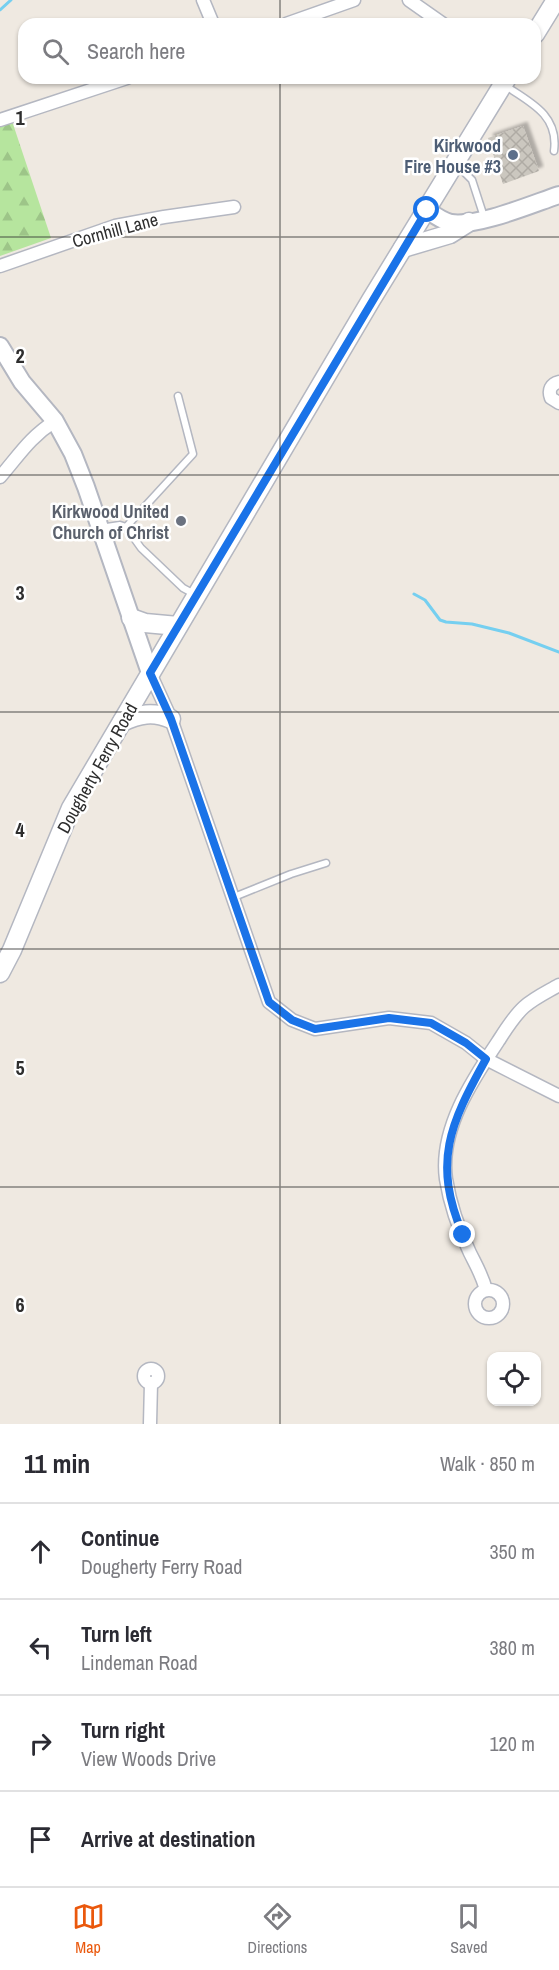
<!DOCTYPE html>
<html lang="en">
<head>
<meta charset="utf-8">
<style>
	:root { --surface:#fff; --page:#f7f7f7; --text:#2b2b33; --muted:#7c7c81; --line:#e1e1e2; --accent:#ea580c }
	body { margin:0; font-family:"Archivo Narrow",sans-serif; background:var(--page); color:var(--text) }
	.controls { position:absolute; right:18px; bottom:18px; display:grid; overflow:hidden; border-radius:12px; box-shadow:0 2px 4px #0004 }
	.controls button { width:54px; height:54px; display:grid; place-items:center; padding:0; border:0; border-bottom:2px solid var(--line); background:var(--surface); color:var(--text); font:30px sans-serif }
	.stop { position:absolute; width:18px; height:18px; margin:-14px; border:4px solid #1a73e8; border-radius:50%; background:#fff }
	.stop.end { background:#1a73e8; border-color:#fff; box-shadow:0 2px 6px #0008 }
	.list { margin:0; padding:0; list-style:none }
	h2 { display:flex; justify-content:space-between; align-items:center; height:78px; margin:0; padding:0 24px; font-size:26px }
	h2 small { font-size:20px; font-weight:400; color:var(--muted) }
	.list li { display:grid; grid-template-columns:39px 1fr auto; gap:18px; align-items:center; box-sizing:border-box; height:96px; padding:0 24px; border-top:2px solid var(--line) }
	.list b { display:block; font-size:22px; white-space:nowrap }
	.list p { margin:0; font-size:20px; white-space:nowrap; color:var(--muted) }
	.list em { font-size:20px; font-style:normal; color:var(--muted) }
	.icon { flex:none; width:33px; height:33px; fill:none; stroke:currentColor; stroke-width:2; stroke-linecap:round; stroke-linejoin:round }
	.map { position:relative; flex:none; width:559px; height:1424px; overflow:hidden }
	.search { position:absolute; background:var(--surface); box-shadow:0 2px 4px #0004; left:18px; right:18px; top:18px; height:66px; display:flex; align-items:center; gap:15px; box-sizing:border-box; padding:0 21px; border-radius:18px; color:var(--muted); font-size:22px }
	.sheet { height:462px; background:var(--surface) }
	nav { display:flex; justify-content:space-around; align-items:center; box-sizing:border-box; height:84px; border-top:2px solid var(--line); background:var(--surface); font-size:16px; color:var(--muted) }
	nav a { display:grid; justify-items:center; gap:3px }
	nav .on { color:var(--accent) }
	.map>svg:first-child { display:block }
</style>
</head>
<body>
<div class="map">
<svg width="559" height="1424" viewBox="0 0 559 1424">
	<defs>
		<pattern id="forest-firs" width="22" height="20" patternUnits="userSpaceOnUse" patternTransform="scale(1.5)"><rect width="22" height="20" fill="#b6e59e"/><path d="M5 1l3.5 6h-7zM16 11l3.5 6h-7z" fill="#9dc588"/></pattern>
		<pattern id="building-cross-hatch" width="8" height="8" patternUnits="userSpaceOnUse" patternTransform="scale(1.5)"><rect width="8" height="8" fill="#cbc7bf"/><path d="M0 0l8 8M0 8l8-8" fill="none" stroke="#afaba4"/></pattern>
		<filter id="shadow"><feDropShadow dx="4.5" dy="-4.5" stdDeviation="1.5" flood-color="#0004"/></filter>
	</defs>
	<rect width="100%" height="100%" fill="#efe9e1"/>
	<!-- forest -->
	<path fill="url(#forest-firs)" d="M12 121 51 238 0 256V126Z"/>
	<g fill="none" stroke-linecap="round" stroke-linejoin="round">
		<!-- stream -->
		<g stroke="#75cff0" stroke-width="3">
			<path d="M0 10 11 0"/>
			<path d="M414 594 425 600 440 620 446 622 472 624 509 633 559 652"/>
		</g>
	</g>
	<!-- building -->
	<path fill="url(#building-cross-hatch)" filter="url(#shadow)" d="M523 126 539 171 503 184 488 138Z"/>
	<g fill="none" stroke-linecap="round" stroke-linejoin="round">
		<!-- service casing -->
		<g stroke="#b4b7c1" stroke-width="9">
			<g id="service">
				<path d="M504 85C530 102 559 115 554 151"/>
				<path d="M456 164 472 180 484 217"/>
				<path d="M126 527 193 454 178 396"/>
				<path d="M100 528 120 525 126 527 141 548 183 588 196 595"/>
				<path d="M234 897 291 874 326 863"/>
			</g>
		</g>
		<!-- minor casing -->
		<g stroke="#b4b7c1" stroke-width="15">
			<g id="minor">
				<path d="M203 0 213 24"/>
				<path d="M409 0 443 24"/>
				<path d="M286 24 354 0"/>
				<path d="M0 120 127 78"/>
				<path d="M0 266 115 226 164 217 234 207"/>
				<path d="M559 382C551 384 548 390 551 398L559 403"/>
				<path d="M0 477C20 454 29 438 55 421"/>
				<path d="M150 673 171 719 269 1002 292 1020 315 1029 389 1018 431 1023 466 1043 486 1059 559 1096"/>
				<path d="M486 1290C482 1275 477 1267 470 1253 459 1230 450 1204 446 1179 439 1129 473 1079 499 1040 506 1029 514 1016 524 1007 534 998 547 992 559 985"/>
				<circle cx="489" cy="1304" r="14"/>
				<circle cx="151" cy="1376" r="7"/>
				<path d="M150 1424 151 1383"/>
			</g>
		</g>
		<!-- tertiary casing -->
		<g stroke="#b4b7c1" stroke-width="20">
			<g id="tertiary">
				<path d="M427 210C434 215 442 221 451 223 478 227 532 204 559 195"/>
				<path d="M0 346 22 382 55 421 73 454 86 487 150 673"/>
			</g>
		</g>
		<!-- secondary casing -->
		<g stroke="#b4b7c1" stroke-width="21">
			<g id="secondary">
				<path d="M535 34 556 0"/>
				<path d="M403 248 450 234 469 222"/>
				<path d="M131 618 145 623 178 626"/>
				<path d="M122 722C139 714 153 711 171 719"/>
				<path d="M0 973 12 950 71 808 371 300 507 78"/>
			</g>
		</g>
		<!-- service -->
		<use href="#service" stroke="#fff" stroke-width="6"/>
		<!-- minor -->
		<use href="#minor" stroke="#fff" stroke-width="12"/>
		<!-- tertiary -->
		<use href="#tertiary" stroke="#fff" stroke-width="16"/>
		<!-- secondary -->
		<use href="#secondary" stroke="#fff" stroke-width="18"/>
	</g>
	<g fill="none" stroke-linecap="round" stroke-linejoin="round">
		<!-- route -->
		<path stroke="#1a73e8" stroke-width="8" d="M427 210 150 673 171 719 269 1002 292 1020 315 1029 389 1018 431 1023 466 1043 486 1059C450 1124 432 1162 463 1235"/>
	</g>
	<!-- grid -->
	<path fill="none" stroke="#2e2e2e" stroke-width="1.5" stroke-opacity="0.55" d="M280 0V24M280 78V1424M0 237H559M0 475H559M0 712H559M0 949H559M0 1187H559"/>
	<!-- markers -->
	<circle fill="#5c6f8a" stroke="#fff" stroke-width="2" cx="513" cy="155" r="6"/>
	<circle fill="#6b7280" stroke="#fff" stroke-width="2" cx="181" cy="521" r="6"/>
	<g text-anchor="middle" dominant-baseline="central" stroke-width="5" stroke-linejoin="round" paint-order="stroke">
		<!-- service labels -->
		<g font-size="18" font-weight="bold" fill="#4e5e75" stroke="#fff" text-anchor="end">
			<text x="501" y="145">Kirkwood<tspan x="501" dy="21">Fire House #3</tspan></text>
		</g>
		<!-- street labels -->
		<g font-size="18" fill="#2e2e2e" stroke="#fff">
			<text transform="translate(115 230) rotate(-15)">Cornhill Lane</text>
			<text transform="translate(97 768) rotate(-61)">Dougherty Ferry Road</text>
		</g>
		<!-- worship labels -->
		<g font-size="18" font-weight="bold" fill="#5b616d" stroke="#fff" text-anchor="end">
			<text x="169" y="511">Kirkwood United<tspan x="169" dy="21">Church of Christ</tspan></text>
		</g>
	</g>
	<g font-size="20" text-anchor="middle" font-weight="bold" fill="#2e2e2e" stroke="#fff" stroke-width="5" stroke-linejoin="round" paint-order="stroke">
		<text x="20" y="125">1</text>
		<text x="20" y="363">2</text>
		<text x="20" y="600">3</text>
		<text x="20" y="837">4</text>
		<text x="20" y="1075">5</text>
		<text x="20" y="1312">6</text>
	</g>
</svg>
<div class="controls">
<button><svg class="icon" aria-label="locate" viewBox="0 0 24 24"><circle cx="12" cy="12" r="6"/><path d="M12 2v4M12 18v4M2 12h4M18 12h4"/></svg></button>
</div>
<div class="stop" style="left:427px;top:210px"></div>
<div class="stop end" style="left:463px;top:1235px"></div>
<div class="search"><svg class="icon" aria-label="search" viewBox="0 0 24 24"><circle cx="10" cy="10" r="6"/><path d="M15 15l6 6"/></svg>Search here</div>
</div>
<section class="sheet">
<h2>11 min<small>Walk · 850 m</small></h2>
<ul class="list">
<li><svg class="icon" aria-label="ahead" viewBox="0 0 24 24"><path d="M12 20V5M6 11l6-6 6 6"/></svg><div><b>Continue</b><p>Dougherty Ferry Road</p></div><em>350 m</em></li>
<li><svg class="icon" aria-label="left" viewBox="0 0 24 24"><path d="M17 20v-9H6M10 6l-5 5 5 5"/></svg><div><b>Turn left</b><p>Lindeman Road</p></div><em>380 m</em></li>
<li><svg class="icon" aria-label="right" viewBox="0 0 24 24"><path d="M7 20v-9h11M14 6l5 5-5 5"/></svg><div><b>Turn right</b><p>View Woods Drive</p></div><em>120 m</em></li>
<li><svg class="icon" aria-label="arrive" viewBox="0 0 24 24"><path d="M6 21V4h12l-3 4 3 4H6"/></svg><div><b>Arrive at destination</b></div></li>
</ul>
</section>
<nav>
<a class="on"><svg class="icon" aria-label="map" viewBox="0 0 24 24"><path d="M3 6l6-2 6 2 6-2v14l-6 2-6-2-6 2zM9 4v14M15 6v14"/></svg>Map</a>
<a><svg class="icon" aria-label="directions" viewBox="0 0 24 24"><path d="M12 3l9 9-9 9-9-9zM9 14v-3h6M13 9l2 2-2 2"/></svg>Directions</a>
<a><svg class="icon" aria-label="saved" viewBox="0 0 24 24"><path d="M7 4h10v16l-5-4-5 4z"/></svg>Saved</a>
</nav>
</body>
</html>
